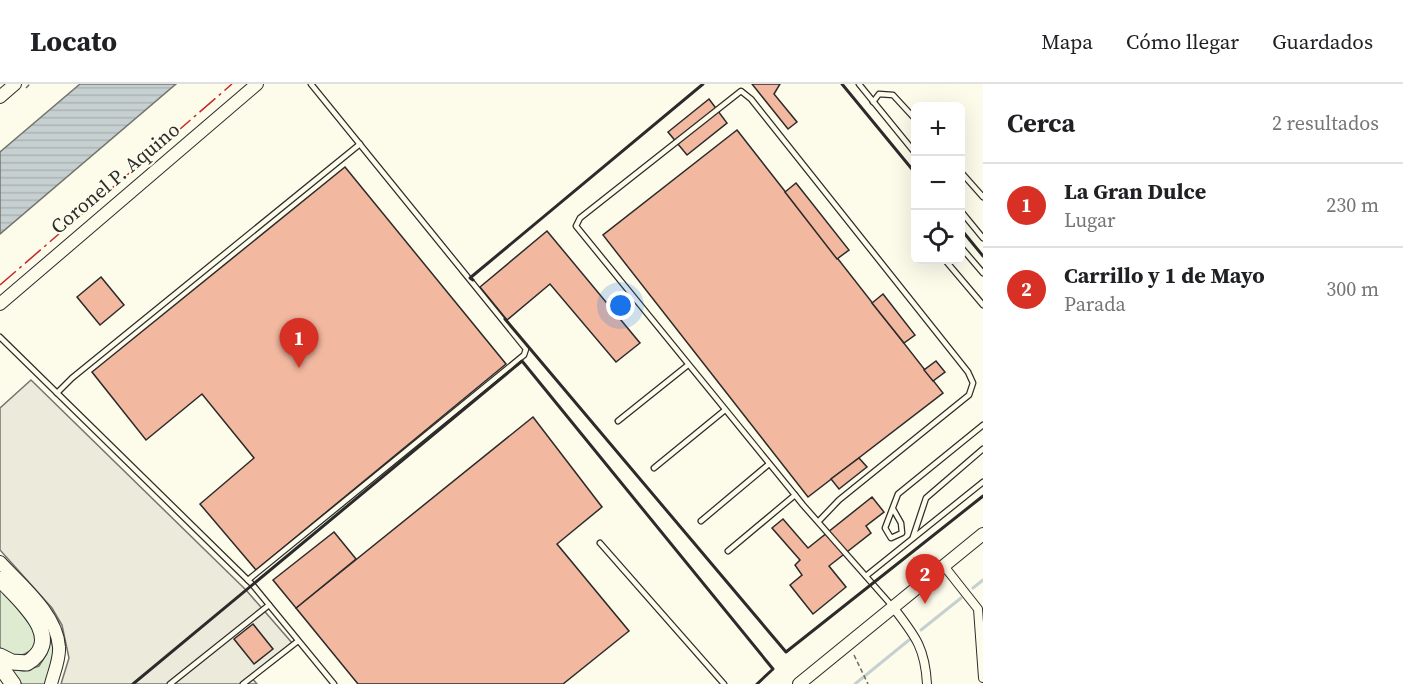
<!DOCTYPE html>
<html lang="es">
<head>
<meta charset="utf-8">
<style>
	:root { --surface:#fff; --page:#f2f2f2; --text:#202124; --muted:#757577; --line:#e0e0e0; --accent:#d93025 }
	body { margin:0; font-family:"Source Serif 4",serif; background:var(--page); color:var(--text) }
	.controls { position:absolute; right:18px; top:18px; display:grid; overflow:hidden; border-radius:9px; box-shadow:0 6px 24px #0002 }
	.controls button { width:54px; height:54px; display:grid; place-items:center; padding:0; border:0; border-bottom:2px solid var(--line); background:var(--surface); color:var(--text); font:30px sans-serif }
	.you { position:absolute; left:621px; top:222px; width:21px; height:21px; margin:-15px; border:4px solid #fff; border-radius:50%; background:#1a73e8; box-shadow:0 0 0 9px #1a73e833 }
	.badge { display:grid; place-items:center; width:39px; height:39px; border-radius:50%; background:var(--accent); color:#fff; font-size:20px; font-weight:700 }
	.pin { position:absolute; translate:-50% -50px; filter:drop-shadow(0 2px 3px #0008) }
	.pin::after { content:''; position:absolute; top:32px; width:21px; height:18px; background:inherit; clip-path:polygon(0 0,100% 0,50% 100%) }
	.list { margin:0; padding:0; list-style:none }
	h2 { display:flex; justify-content:space-between; align-items:center; height:78px; margin:0; padding:0 24px; font-size:26px }
	h2 small { font-size:20px; font-weight:400; color:var(--muted) }
	.list li { display:grid; grid-template-columns:39px 1fr auto; gap:18px; align-items:center; box-sizing:border-box; height:84px; padding:0 24px; border-top:2px solid var(--line) }
	.list b { display:block; font-size:22px; white-space:nowrap }
	.list p { margin:0; font-size:20px; white-space:nowrap; color:var(--muted) }
	.list em { font-size:20px; font-style:normal; color:var(--muted) }
	.icon { flex:none; width:33px; height:33px; fill:none; stroke:currentColor; stroke-width:2; stroke-linecap:round; stroke-linejoin:round }
	.map { position:relative; flex:none; width:983px; height:600px; overflow:hidden }
	header { display:flex; align-items:center; gap:36px; box-sizing:border-box; height:84px; padding:0 30px; background:var(--surface); border-bottom:2px solid var(--line) }
	header strong { font-size:28px }
	nav { display:flex; gap:33px; margin-inline-start:auto; font-size:21px }
	main { display:flex }
	aside { flex:1; background:var(--surface) }
	.map>svg:first-child { display:block }
</style>
</head>
<body>
<header>
<strong>Locato</strong>
<nav><a>Mapa</a><a>Cómo llegar</a><a>Guardados</a></nav>
</header>
<main>
<div class="map">
<svg width="983" height="600" viewBox="0 0 983 600">
	<defs>
		<pattern id="water-rules" width="6" height="5" patternUnits="userSpaceOnUse" patternTransform="scale(1.5)"><rect width="6" height="5" fill="#c7d0d0"/><path d="M0 2.5h6" fill="none" stroke="#abb3b3"/></pattern>
	</defs>
	<rect width="100%" height="100%" fill="#fdfbea"/>
	<!-- grass -->
	<g fill="#deebd1" stroke="#74746e" stroke-width="1.5">
		<path d="M0 485 50 545 54 570 46 600H22L10 585 24 587 39 582C48 569 53 560 47 544Z"/>
		<path d="M0 502 35 547V563C23 573 13 576 0 564Z"/>
	</g>
	<!-- parking -->
	<path fill="#eceadb" stroke="#74746e" stroke-width="1.5" d="M31 296 246 506 293 560 252 594 257 600H61L69 574 62 541 52 524 0 466V324Z"/>
	<!-- water -->
	<path fill="url(#water-rules)" stroke="#74746e" stroke-width="1.5" d="M80 0H176L0 150V68Z"/>
	<g fill="none" stroke-linecap="round" stroke-linejoin="round">
		<!-- stream -->
		<g stroke="#c7d0d0" stroke-width="3">
			<path d="M973 504 983 496"/>
			<path d="M921 546 961 514"/>
			<path d="M855 600 909 556"/>
		</g>
	</g>
	<!-- building -->
	<g fill="#f2b8a0" stroke="#2b2b2b" stroke-width="1.5">
		<path d="M752 0H780L774 10 797 38 788 45Z"/>
		<path d="M709 15 727 39 687 71 668 48Z"/>
		<path d="M737 46 943 309 808 413 603 151Z"/>
		<path d="M345 83 506 280 256 486 200 420 254 374 202 310 146 356 92 288Z"/>
		<path d="M796 99 849 166 837 175 785 108Z"/>
		<path d="M547 147 640 259 616 278 550 200 507 236 480 203Z"/>
		<path d="M101 193 124 221 100 241 77 213Z"/>
		<path d="M883 210 915 251 904 259 872 219Z"/>
		<path d="M936 277 945 288 933 297 924 286Z"/>
		<path d="M533 333 602 423 557 460 629 547 563 600H358L296 524Z"/>
		<path d="M859 374 867 383 839 405 831 395Z"/>
		<path d="M872 413 884 428 866 442 871 449 829 482 846 503 813 530 790 501 802 491 795 481 800 476 772 444 783 435 808 464Z"/>
		<path d="M334 448 356 475 296 524 273 496Z"/>
		<path d="M253 540 273 565 254 580 234 555Z"/>
	</g>
	<g fill="none" stroke-linecap="round" stroke-linejoin="round">
		<!-- lane casing -->
		<g stroke="#2b2b2b" stroke-width="7">
			<g id="lane">
				<path d="M859 0 916 70"/>
				<path d="M873 18 879 10 893 11 916 36"/>
				<path d="M960 87 983 113"/>
				<path d="M960 126 983 154"/>
				<path d="M916 130V137"/>
				<path d="M960 162 983 189"/>
				<path d="M945 176 983 221"/>
				<path d="M0 253 252 500 334 600"/>
				<path d="M57 309 72 294 360 60"/>
				<path d="M618 337 688 281"/>
				<path d="M654 384 725 326"/>
				<path d="M893 425 901 439 902 449 891 454 885 444 898 410 983 341"/>
				<path d="M701 437 769 380"/>
				<path d="M818 438 839 416 969 311 973 299 968 288 751 15 741 7 580 134 576 142 795 411 803 421 893 523"/>
				<path d="M913 453 926 414 983 365"/>
				<path d="M600 459 724 600"/>
				<path d="M728 467 795 411"/>
				<path d="M866 492 983 398"/>
				<path d="M248 496 524 271 526 265 311 0"/>
				<path d="M170 600 269 521"/>
				<path d="M243 600 298 557"/>
			</g>
		</g>
		<!-- street casing -->
		<g stroke="#2b2b2b" stroke-width="10">
			<g id="street">
				<path d="M944 482 978 525 983 594"/>
				<path d="M893 523C915 552 925 563 927 600"/>
			</g>
		</g>
		<!-- secondary casing -->
		<g stroke="#2b2b2b" stroke-width="14">
			<g id="secondary">
				<path d="M0 13 15 0"/>
				<path d="M0 220 257 0"/>
				<path d="M0 478C21 501 57 530 59 563 60 575 54 588 51 600"/>
				<path d="M799 600 983 450"/>
			</g>
		</g>
		<!-- highway casing -->
		<g stroke="#2b2b2b" stroke-width="17">
			<g id="highway">
				<path d="M0 495C19 516 67 554 27 579L12 578 0 572"/>
				<path d="M0 582 13 600"/>
			</g>
		</g>
		<!-- path -->
		<g stroke="#6a6964" stroke-width="1.5" stroke-dasharray="4.5 3" stroke-linecap="butt">
			<path d="M26 4 30 0"/>
			<path d="M854 571 868 600"/>
		</g>
		<!-- lane -->
		<use href="#lane" stroke="#fdfbea" stroke-width="4.5"/>
		<!-- street -->
		<use href="#street" stroke="#fdfbea" stroke-width="8"/>
		<!-- secondary -->
		<use href="#secondary" stroke="#fdfbea" stroke-width="12"/>
		<!-- highway -->
		<use href="#highway" stroke="#fdfbea" stroke-width="15"/>
		<!-- wall -->
		<g stroke="#2b2b2b" stroke-width="3">
			<path d="M842 0 916 90"/>
			<path d="M960 144 983 172"/>
			<path d="M473 196 470 194 703 0"/>
			<path d="M505 235 786 568 983 412"/>
			<path d="M133 600 522 277 773 585 757 600"/>
		</g>
		<!-- power -->
		<path stroke="#c62828" stroke-width="1.5" stroke-dasharray="21 4.5 3 4.5" stroke-linecap="butt" d="M0 201 232 0"/>
	</g>
	<g text-anchor="middle" dominant-baseline="central" stroke-width="4.5" stroke-linejoin="round" paint-order="stroke">
		<!-- street labels -->
		<g font-size="20" fill="#2b2b2b" stroke="#fdfbea">
			<text transform="translate(115 94) rotate(-40)">Coronel P. Aquino</text>
		</g>
	</g>
</svg>
<div class="controls">
<button>+</button>
<button>−</button>
<button><svg class="icon" aria-label="locate" viewBox="0 0 24 24"><circle cx="12" cy="12" r="6"/><path d="M12 2v4M12 18v4M2 12h4M18 12h4"/></svg></button>
</div>
<div class="you"></div>
<div class="pin badge" style="left:299px;top:284px">1</div>
<div class="pin badge" style="left:925px;top:520px">2</div>
</div>
<aside>
<h2>Cerca<small>2 resultados</small></h2>
<ul class="list">
<li><span class="badge">1</span><div><b>La Gran Dulce</b><p>Lugar</p></div><em>230 m</em></li>
<li><span class="badge">2</span><div><b>Carrillo y 1 de Mayo</b><p>Parada</p></div><em>300 m</em></li>
</ul>
</aside>
</main>
</body>
</html>
